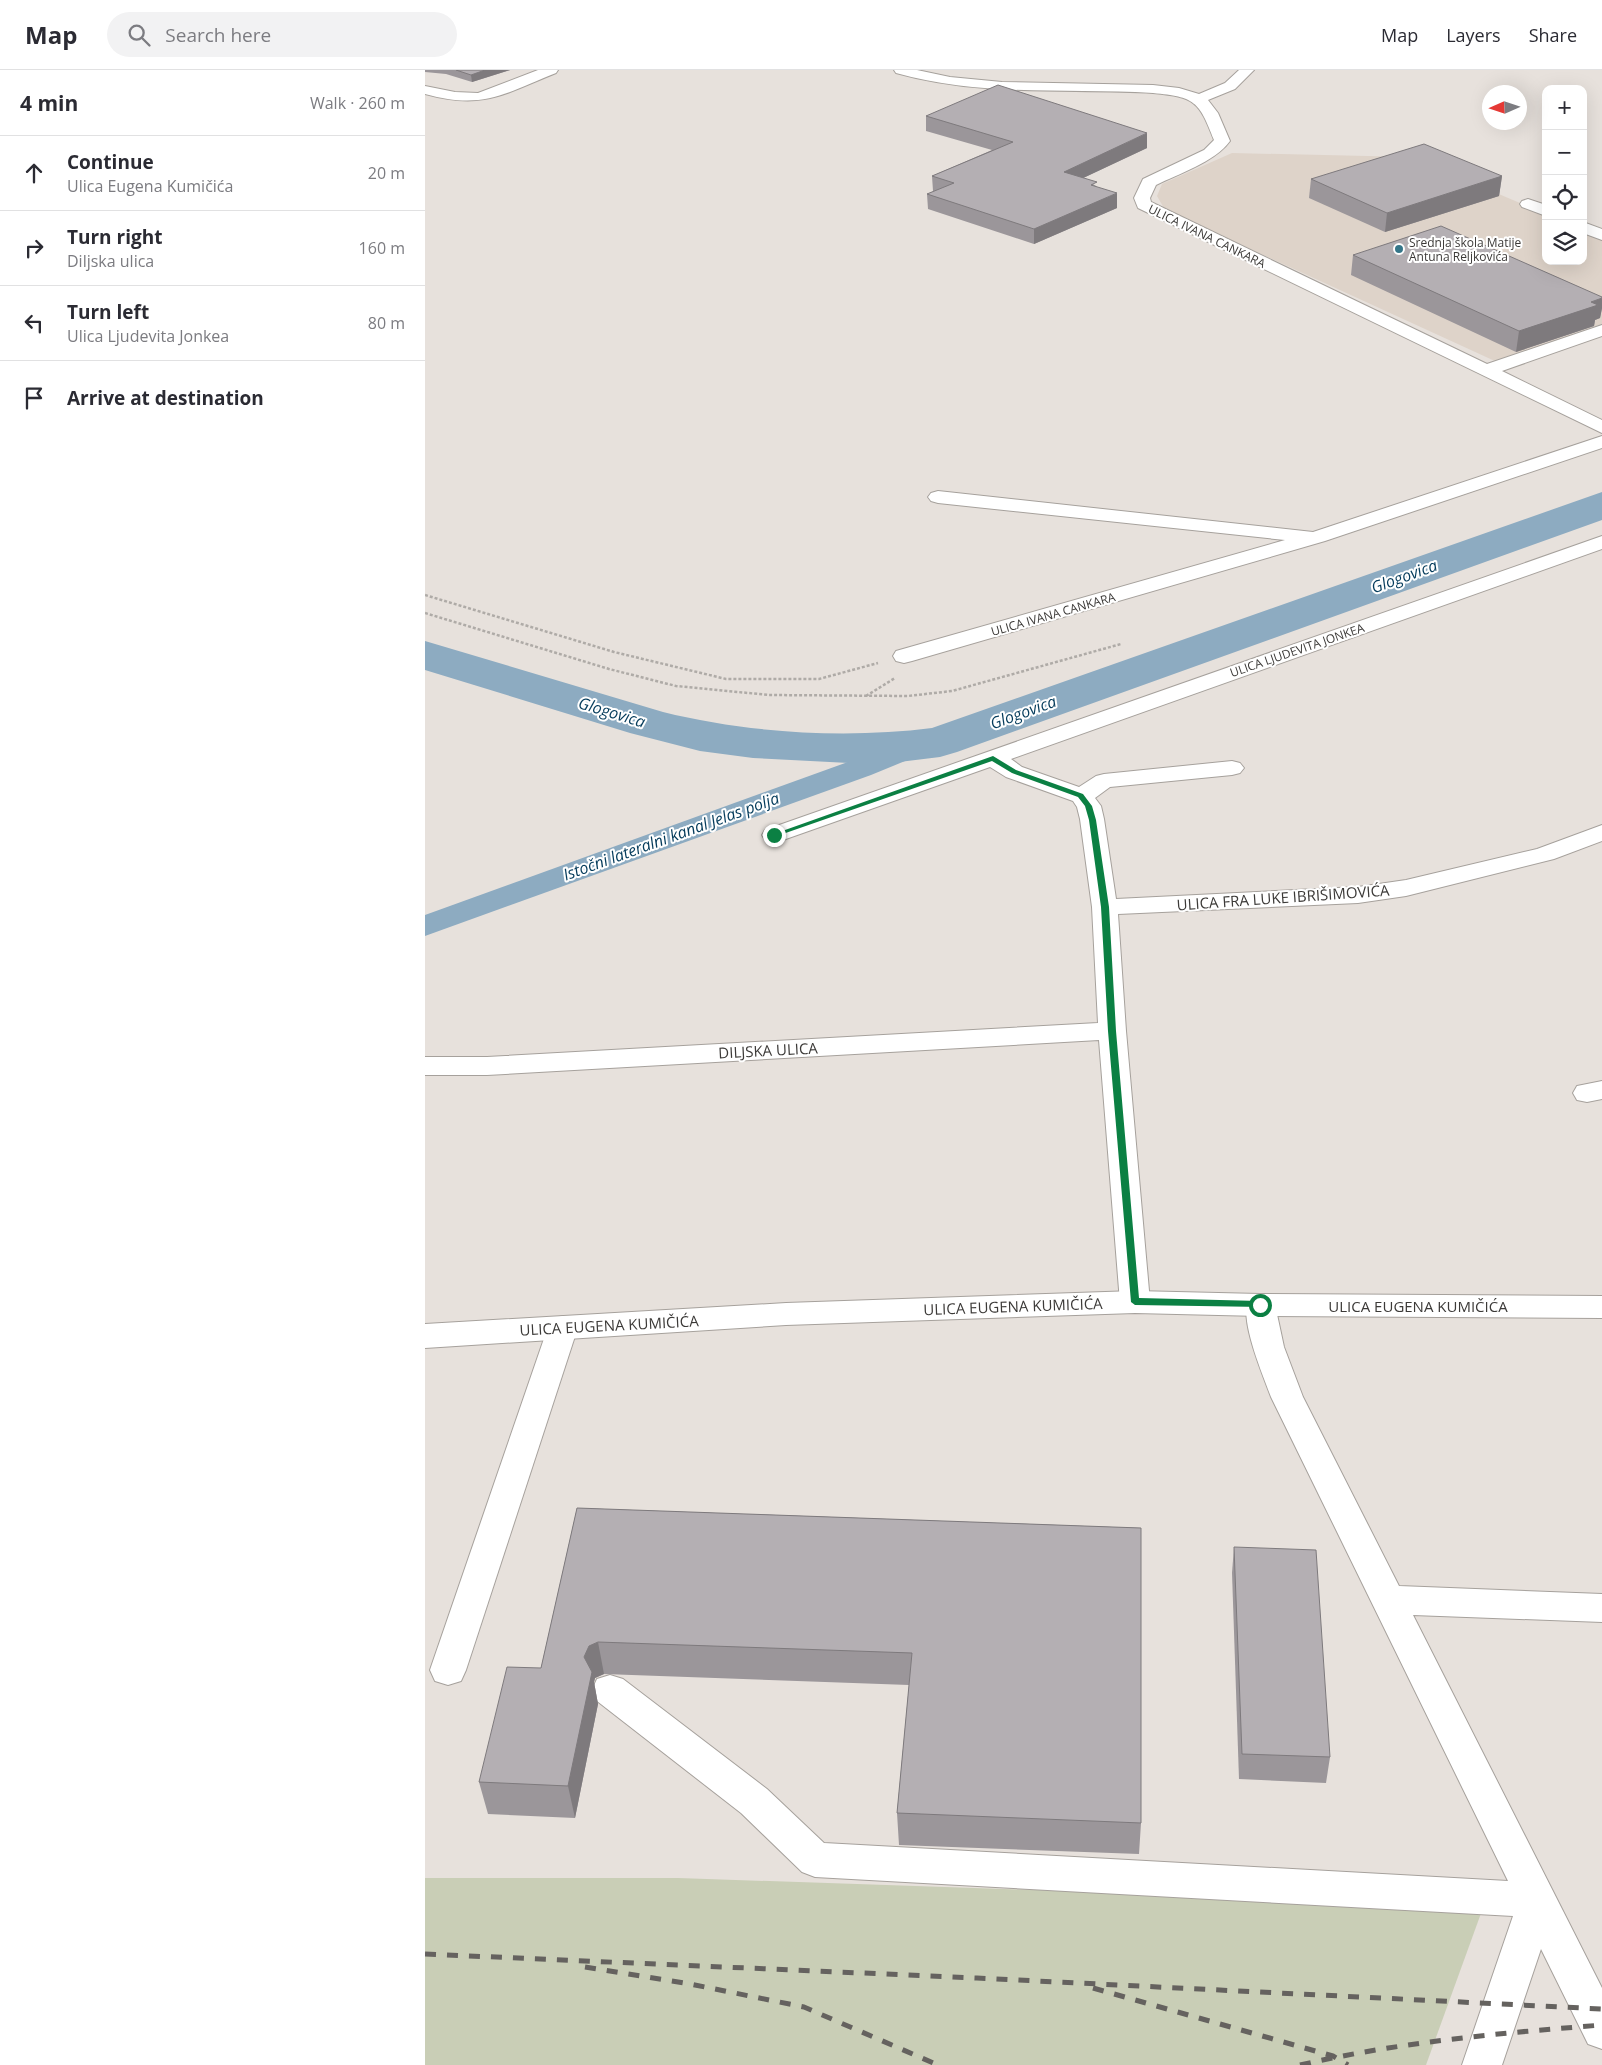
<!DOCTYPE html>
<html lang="en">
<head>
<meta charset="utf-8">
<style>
	:root { --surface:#fff; --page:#f2f2f3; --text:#2b2b33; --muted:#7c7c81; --line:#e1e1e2 }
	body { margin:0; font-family:"Open Sans",sans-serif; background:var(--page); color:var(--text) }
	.controls { position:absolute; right:15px; top:15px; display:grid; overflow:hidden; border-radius:10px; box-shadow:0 5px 20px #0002 }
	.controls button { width:45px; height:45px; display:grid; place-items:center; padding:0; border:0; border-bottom:1px solid var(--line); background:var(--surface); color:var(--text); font:25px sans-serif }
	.compass { position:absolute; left:1057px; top:15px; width:45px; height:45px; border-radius:50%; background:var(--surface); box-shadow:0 5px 20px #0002; rotate:267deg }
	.stop { position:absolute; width:15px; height:15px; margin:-11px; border:4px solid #0b8043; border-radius:50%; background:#fff }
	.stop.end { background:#0b8043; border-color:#fff; box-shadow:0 1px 5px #0008 }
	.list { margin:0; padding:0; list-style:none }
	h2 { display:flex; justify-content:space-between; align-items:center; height:65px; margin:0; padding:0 20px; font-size:21px }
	h2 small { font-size:16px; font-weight:400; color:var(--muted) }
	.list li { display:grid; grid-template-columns:32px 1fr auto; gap:15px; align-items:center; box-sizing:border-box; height:75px; padding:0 20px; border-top:1px solid var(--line) }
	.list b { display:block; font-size:19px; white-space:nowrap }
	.list p { margin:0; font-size:16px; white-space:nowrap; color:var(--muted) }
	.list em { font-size:16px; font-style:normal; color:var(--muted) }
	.icon { flex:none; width:28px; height:28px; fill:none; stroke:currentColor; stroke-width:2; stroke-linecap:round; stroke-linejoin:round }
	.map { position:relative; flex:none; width:1177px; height:1995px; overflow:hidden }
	header { display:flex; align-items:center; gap:30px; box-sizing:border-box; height:70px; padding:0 25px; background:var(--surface); border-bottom:1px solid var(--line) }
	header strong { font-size:24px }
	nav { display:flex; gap:28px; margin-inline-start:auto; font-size:18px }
	.search { width:350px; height:45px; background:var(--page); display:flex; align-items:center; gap:12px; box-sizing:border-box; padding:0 18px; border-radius:28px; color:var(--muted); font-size:19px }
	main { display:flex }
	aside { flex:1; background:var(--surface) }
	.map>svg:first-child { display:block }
</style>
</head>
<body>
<header>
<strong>Map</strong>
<div class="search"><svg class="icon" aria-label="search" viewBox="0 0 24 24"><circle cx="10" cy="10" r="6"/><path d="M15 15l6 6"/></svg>Search here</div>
<nav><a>Map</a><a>Layers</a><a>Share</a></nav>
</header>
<main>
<aside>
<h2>4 min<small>Walk · 260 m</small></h2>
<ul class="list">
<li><svg class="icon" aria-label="ahead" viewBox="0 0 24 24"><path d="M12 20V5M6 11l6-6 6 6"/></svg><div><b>Continue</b><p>Ulica Eugena Kumičića</p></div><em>20 m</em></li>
<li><svg class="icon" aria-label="right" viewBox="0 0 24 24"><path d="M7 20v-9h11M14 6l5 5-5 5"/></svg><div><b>Turn right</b><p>Diljska ulica</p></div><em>160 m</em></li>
<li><svg class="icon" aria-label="left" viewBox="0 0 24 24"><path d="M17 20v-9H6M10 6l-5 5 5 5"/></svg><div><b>Turn left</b><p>Ulica Ljudevita Jonkea</p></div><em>80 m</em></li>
<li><svg class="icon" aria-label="arrive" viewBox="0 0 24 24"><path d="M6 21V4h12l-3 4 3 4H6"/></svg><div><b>Arrive at destination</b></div></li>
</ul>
</aside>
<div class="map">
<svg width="1177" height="1995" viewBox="0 0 1177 1995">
	<rect width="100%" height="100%" fill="#e7e1dc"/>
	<!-- built -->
	<path fill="#ded3c9" d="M807 83 986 87 1121 144V191H1158V160L1177 168V254L1072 292 740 140 732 126 737 114Z"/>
	<!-- green -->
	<path fill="#c9ceb6" d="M0 1808H253L1059 1835 1001 1995H0Z"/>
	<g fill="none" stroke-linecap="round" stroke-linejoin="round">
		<!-- canal -->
		<path fill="#8dabc1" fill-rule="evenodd" d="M492 667 502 670 507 676 502 682 446 705 0 866V845Z"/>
		<!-- river -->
		<path fill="#8dabc1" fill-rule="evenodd" d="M1177 422V450L532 682 515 687 466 693H424L328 688 275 681 205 663 0 600V571L238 642C323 663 420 669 507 658Z"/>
		<!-- minor casing -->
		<g stroke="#a6a19c" stroke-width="2">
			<g id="minor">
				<path d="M113 0H133L131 3C79 24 58 40 0 24V16L30 22 53 23Z"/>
				<path d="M469 0H492L525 7 577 12 728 15 754 18 774 24 800 13 814 0H829L810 19 783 30 793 43 805 71C790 92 753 104 731 115L725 128 726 132 1062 294 1177 255V266L1077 301 1177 350V363L713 138 709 128 718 109 779 80 789 70C774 31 770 27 728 23 640 18 557 27 471 3Z"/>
				<path d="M1103 129 1121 135V146L1097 137 1095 134 1097 131Z"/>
				<path d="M1158 152 1177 159V170L1158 163Z"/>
				<path d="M1177 366V378L900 471 487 591 479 593 471 591 468 586 471 581 860 470 513 433 506 431 503 427 506 423 513 421 888 462Z"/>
				<path d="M1177 466V479L586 689 597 697 654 717 671 706 679 704 807 691 815 693 819 698 815 703 807 705 685 717 670 728 676 736 679 749 691 829 933 817 981 810 1112 779 1177 755V771L1129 789 981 826 933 833 693 844 701 961 725 1232 721 1240 710 1243 699 1240 695 1232 674 970 62 1005H0V987H62L673 953 667 837 655 749 652 737 648 731 581 707 565 697 358 770 349 772 340 770 337 765 340 760Z"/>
				<path d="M1177 1011V1029L1162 1032 1152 1030 1148 1023 1152 1016Z"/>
				<path d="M835 1224 846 1227 850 1235 859 1277 878 1327 974 1516 1177 1524V1552L988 1545 1177 1918V1979L1163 1974 1116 1879 1077 1995H1037L1088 1846 390 1807 377 1802 316 1743 172 1631 167 1620 172 1609 185 1605 198 1609 342 1719 399 1773 1083 1811 846 1327C838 1305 813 1248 824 1227Z"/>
				<path d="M138 1246 149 1249 153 1257 41 1600 36 1611 23 1615 10 1611 5 1600 123 1257 127 1249Z"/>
			</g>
		</g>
		<!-- major casing -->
		<g stroke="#a6a19c" stroke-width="2">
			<path id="major" d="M710 1221 835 1224 1177 1226V1248L835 1246 710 1243 361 1255 0 1278V1254L361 1233Z"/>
		</g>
		<!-- path -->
		<g stroke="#afaba7" stroke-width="2.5" stroke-dasharray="3 2" stroke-linecap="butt">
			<path d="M0 525 189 582 301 609H394L453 593"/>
			<path d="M0 543 184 599 251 616 344 625 483 626 527 621 696 574"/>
			<path d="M441 626 470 608"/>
		</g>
		<!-- minor -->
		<use href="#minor" fill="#fff" fill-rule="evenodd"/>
		<!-- major -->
		<use href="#major" fill="#fff" fill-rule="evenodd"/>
		<!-- rail -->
		<g stroke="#65625f" stroke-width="5" stroke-dasharray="11 11" stroke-linecap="butt">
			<path d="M0 1884 552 1908 1177 1939"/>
			<path d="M160 1897 265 1914 379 1937 513 1995"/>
			<path d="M668 1918 908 1986 923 1995"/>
			<path d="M875 1995C975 1972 1075 1963 1177 1955"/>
		</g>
	</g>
	<!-- wall -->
	<g fill="#9b969a">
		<path d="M0 0H85L47 12 21 4 0 2Z"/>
		<path d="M501 46 722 78 658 108 671 116 692 138 609 174 503 139 502 124 509 121H508L507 106 567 80 501 61Z"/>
		<path d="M1077 106 1074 126 960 162 884 128 886 109Z"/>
		<path d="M928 185 1177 227V238L1175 248 1170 250 1169 256 1091 282 926 205Z"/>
		<path d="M152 1438 716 1458V1753L714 1784 474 1775 472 1743 484 1615 179 1604 170 1608 169 1612 173 1634 150 1748 63 1744 54 1712 116 1598Z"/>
		<path d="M809 1477 905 1687 901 1713 814 1709 807 1503Z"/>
	</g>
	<!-- shaded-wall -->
	<g fill="#7e7a7d">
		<path d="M60 0H85L47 12 46 5Z"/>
		<path d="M722 63V78L639 117V102Z"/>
		<path d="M1077 106 1074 126 960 162 962 143Z"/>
		<path d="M692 123V138L609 174V159Z"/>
		<path d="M1177 228V238L1175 248 1170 250 1169 256 1091 282 1094 261Z"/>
		<path d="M173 1572 179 1604 170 1608 169 1612 173 1634 150 1748 143 1716 159 1587 164 1576Z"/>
	</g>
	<!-- building -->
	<g fill="#b4afb3" stroke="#7e7a7d">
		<path d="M31 0H60L46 5Z"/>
		<path d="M573 15 722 63 639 102 672 112 666 115 692 123 609 159 502 124 529 113 507 106 588 72 501 46Z"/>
		<path d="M999 74 1077 106 962 143 886 109Z"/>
		<path d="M1016 156 1177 227V228L1166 232 1173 235 1094 261 928 185Z"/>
		<path d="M152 1438 716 1458V1753L472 1743 487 1583 173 1572 164 1576 159 1587 167 1602 143 1716 54 1712 82 1597 116 1598Z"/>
		<path d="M809 1477 891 1480 905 1687 817 1684Z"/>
	</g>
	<!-- route -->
	<path fill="#0b8043" d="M568 686 591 700 658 724 667 736 671 750 684 837 691 961 714 1228 835 1231 838 1232V1237L710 1235 706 1232 683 961 676 837 664 750 660 736 653 727 587 703 567 691 352 766 346 765Z"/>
	<!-- markers -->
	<circle fill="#357689" stroke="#fff" stroke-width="2" cx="974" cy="179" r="5"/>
	<g text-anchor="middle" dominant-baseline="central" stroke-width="4" stroke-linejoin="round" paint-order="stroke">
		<!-- far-street labels -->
		<g font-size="12" fill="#3c3a38" stroke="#fff">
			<text transform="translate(782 166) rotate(26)">ULICA IVANA CANKARA</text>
			<text transform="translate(628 544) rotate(-16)">ULICA IVANA CANKARA</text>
			<text transform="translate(872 580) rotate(-19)">ULICA LJUDEVITA JONKEA</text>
		</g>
		<!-- far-poi labels -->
		<g font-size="12" fill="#3c3a38" stroke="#fff" text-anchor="start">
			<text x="984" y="172">Srednja škola Matije<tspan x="984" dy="14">Antuna Reljkovića</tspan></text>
		</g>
		<!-- street labels -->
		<g font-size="15" fill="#3c3a38" stroke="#fff">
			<text transform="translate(858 827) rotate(-4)">ULICA FRA LUKE IBRIŠIMOVIĆA</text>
			<text transform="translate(343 980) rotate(-3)">DILJSKA ULICA</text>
			<text transform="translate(588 1236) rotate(-2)">ULICA EUGENA KUMIČIĆA</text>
			<text x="993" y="1236">ULICA EUGENA KUMIČIĆA</text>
			<text transform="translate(184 1255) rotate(-3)">ULICA EUGENA KUMIČIĆA</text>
		</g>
		<!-- water labels -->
		<g font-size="16" font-style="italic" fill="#043b5b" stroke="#fff">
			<text transform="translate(979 506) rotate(-20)">Glogovica</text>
			<text transform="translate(187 642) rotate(17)">Glogovica</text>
			<text transform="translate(598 642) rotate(-20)">Glogovica</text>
			<text transform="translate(246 766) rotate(-20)">Istočni lateralni kanal Jelas polja</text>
		</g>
	</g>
</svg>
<div class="controls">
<button>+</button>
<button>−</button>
<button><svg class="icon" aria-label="locate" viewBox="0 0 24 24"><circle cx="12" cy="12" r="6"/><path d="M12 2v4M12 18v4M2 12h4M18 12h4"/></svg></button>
<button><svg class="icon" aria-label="layers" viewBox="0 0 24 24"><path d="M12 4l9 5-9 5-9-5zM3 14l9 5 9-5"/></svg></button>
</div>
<svg class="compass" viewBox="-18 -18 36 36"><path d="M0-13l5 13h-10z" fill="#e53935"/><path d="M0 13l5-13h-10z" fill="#7c7c81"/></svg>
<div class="stop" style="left:835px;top:1235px"></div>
<div class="stop end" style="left:349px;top:765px"></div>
</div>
</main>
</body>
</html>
